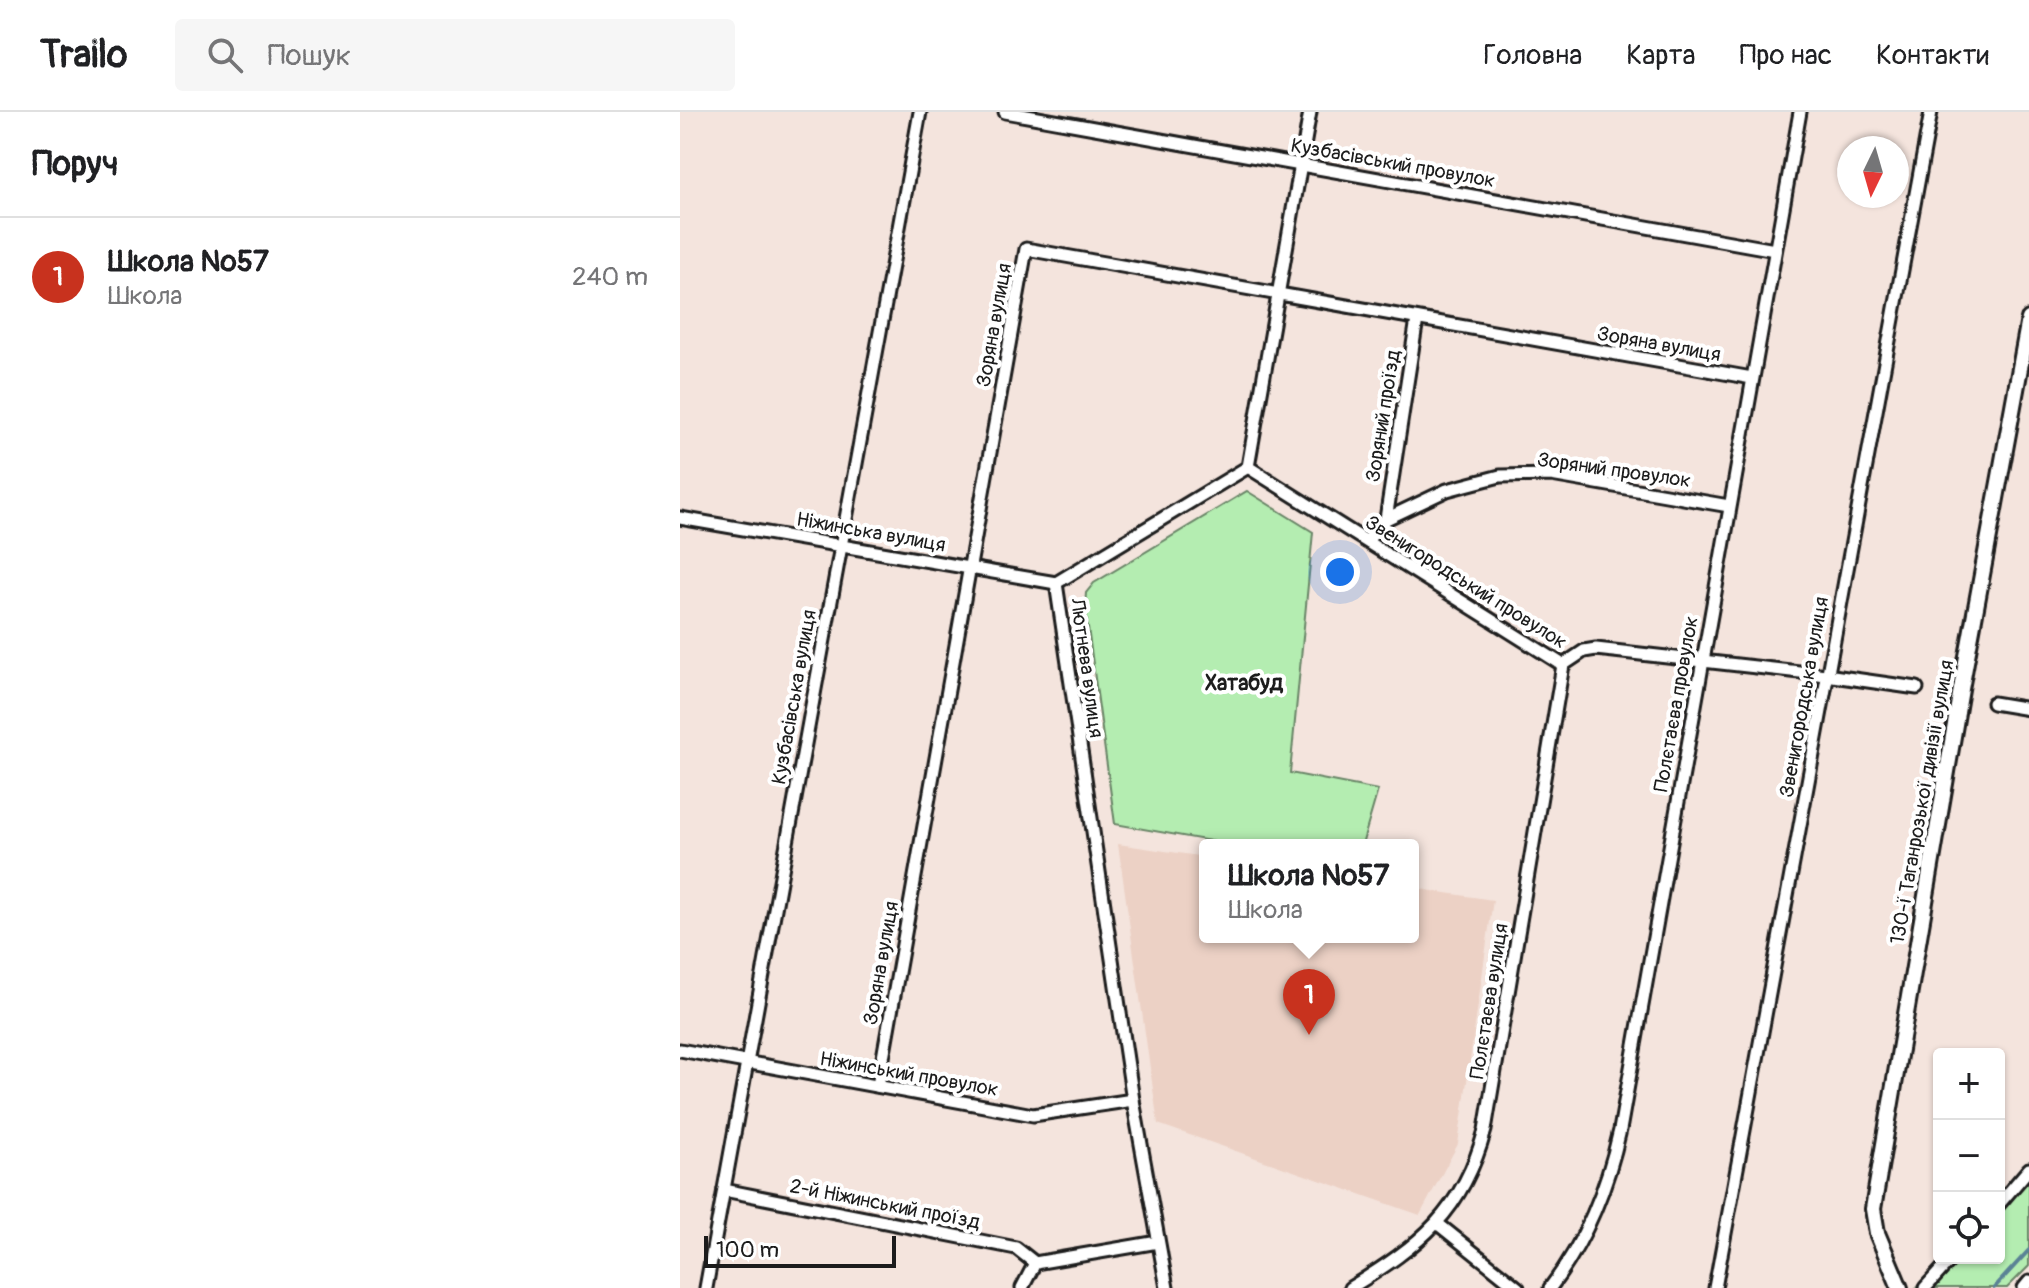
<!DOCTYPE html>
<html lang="uk">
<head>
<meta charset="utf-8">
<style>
	:root { --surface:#fff; --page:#f6f6f6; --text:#202124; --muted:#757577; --line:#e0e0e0; --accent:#c8321e }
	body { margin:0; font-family:Pangolin,sans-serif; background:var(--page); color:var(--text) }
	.controls { position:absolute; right:24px; bottom:24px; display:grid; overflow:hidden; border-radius:8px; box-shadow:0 2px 6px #0004 }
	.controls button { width:72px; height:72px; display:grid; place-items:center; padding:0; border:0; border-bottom:2px solid var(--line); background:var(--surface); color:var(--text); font:40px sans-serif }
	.compass { position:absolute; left:1157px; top:24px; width:72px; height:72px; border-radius:50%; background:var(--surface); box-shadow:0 2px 6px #0004; rotate:185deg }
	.scale { position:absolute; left:24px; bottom:20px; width:192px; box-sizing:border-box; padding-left:8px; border:4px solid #1c1c1c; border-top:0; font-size:22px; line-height:28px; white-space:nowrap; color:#1c1c1c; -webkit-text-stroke:6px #fff; paint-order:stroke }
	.you { position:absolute; left:660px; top:460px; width:28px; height:28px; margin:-20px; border:6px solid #fff; border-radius:50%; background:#1a73e8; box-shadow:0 0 0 12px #1a73e833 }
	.badge { display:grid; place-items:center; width:52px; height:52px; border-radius:50%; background:var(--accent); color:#fff; font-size:26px; font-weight:700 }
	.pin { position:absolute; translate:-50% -66px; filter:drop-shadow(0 2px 4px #0008) }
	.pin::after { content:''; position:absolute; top:42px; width:28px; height:24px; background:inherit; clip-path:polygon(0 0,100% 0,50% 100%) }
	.popup { position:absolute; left:519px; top:727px; width:220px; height:104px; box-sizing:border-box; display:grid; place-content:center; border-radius:8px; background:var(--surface); filter:drop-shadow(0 2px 6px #0005); font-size:26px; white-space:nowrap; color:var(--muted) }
	.popup b { font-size:30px; color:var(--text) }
	.popup::after { content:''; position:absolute; left:50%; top:100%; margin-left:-16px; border:16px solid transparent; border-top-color:var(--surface) }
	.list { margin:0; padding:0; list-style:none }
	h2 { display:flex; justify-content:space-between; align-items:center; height:104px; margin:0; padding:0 32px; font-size:34px }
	h2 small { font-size:26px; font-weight:400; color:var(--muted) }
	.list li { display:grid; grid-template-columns:52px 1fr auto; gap:24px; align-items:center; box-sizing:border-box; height:120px; padding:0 32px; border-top:2px solid var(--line) }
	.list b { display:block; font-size:30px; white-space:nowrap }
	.list p { margin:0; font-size:26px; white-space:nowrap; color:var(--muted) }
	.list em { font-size:26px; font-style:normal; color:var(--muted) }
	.icon { flex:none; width:44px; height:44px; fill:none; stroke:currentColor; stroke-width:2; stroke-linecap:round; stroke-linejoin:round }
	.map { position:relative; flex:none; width:1349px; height:1176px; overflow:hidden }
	header { display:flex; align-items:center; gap:48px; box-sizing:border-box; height:112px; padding:0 40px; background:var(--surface); border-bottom:2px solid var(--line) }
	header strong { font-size:38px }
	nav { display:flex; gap:44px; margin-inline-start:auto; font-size:28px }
	.search { width:560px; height:72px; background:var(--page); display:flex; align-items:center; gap:20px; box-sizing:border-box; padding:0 28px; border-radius:8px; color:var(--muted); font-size:30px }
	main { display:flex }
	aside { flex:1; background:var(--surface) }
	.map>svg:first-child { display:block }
</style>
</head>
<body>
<header>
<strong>Trailo</strong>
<div class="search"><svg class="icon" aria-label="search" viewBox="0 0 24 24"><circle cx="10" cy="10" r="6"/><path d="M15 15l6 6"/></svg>Пошук</div>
<nav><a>Головна</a><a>Карта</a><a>Про нас</a><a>Контакти</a></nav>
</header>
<main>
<aside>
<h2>Поруч<small></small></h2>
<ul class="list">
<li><span class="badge">1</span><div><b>Школа №57</b><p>Школа</p></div><em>240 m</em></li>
</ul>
</aside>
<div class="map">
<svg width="1349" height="1176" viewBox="0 0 1349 1176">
	<rect width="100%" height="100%" fill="#f4e4dd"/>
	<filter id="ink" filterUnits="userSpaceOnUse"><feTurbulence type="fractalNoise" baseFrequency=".0125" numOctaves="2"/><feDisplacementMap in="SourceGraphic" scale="16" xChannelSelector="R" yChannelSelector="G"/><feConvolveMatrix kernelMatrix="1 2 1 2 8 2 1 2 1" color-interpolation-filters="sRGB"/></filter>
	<g filter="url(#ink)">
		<!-- built -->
		<path fill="#ecd1c5" d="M438 732 525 745V825H733V776L813 788 778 1032 740 1103 478 1012Z"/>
		<!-- green -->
		<g fill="#b4edb1" stroke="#688466" stroke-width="2">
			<path d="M567 379 633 420 610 661 698 678 682 733H553L435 712 405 494 406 481 414 471Z"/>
			<path d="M1349 1058V1154L1327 1176H1236L1265 1146H1319V1089Z"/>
		</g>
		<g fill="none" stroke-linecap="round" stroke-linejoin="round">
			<!-- stream -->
			<path stroke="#5a8295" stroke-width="4" d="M1314 1176 1349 1138"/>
			<!-- minor casing -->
			<g stroke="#1c1c1c" stroke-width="17">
				<g id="minor">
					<path d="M325 0 1095 138"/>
					<path d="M568 355 883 553"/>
					<path d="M0 406 376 471"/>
					<path d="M706 407 737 207"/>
					<path d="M687 429 706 407 767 378 820 364 871 363 1049 394"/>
					<path d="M376 471 453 988 487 1176"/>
					<path d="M376 471 568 355 630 0"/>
					<path d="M883 553 904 539 916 537 1146 563 1237 576"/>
					<path d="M1313 591 1349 597"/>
					<path d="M0 938 353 1003 453 988"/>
					<path d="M198 974 346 137 1072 266"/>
					<path d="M44 1078 336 1136 355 1151"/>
					<path d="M1319 1092 1349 1057"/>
					<path d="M758 1112 838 1176"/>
					<path d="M355 1151 478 1130"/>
					<path d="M26 1176 240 0"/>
					<path d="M342 1176 355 1151"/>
					<path d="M670 1176C740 1133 783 1100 805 1018L883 553"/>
					<path d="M870 1176C906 1129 927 1076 940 1018L1120 0"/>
					<path d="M1035 1176 1251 0"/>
					<path d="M1245 1176 1272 1146"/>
					<path d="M1344 1176 1349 1170"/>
				</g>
			</g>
			<!-- tertiary casing -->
			<g stroke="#1c1c1c" stroke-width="20">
				<path id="tertiary" d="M1220 1176 1197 1121 1193 1097 1281 577 1349 207"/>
			</g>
			<!-- minor -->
			<use href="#minor" stroke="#fff" stroke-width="11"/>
			<!-- tertiary -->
			<use href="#tertiary" stroke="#fff" stroke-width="14"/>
		</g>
	</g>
	<g text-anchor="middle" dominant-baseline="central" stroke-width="8" stroke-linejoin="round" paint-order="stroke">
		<!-- street labels -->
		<g font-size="20" fill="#1c1c1c" stroke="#fff">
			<text transform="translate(713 51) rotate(10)">Кузбасівський провулок</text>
			<text transform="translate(314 213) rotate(-80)">Зоряна вулиця</text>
			<text transform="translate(979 232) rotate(10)">Зоряна вулиця</text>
			<text transform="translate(703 304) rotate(-81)">Зоряний проїзд</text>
			<text transform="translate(934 358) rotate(8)">Зоряний провулок</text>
			<text transform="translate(191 420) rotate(10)">Ніжинська вулиця</text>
			<text transform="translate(786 470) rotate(32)">Звенигородський провулок</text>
			<text transform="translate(407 556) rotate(82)">Лютнева вулиця</text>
			<text transform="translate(114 585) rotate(-80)">Кузбасівська вулиця</text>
			<text transform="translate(1124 585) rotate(-80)">Звенигородська вулиця</text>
			<text transform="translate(996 592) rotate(-80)">Полєтаєва провулок</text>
			<text transform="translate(1242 690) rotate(-80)">130-ї Таганрозької дивізії вулиця</text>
			<text transform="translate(201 851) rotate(-80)">Зоряна вулиця</text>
			<text transform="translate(809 889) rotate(-81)">Полєтаєва вулиця</text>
			<text transform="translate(229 962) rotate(10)">Ніжинський провулок</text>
			<text transform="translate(205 1092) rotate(11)">2-й Ніжинський проїзд</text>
		</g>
		<!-- neighbourhood labels -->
		<g font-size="22" font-weight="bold" fill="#1c1c1c" stroke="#fff">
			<text x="564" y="571">Хатабуд</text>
		</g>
	</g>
</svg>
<div class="controls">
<button>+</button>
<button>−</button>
<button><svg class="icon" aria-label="locate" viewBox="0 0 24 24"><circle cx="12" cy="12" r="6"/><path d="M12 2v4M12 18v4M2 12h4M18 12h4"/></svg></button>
</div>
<svg class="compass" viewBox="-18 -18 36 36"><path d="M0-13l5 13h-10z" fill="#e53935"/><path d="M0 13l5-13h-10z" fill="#757577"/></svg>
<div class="scale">100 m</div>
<div class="you"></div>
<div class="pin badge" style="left:629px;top:923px">1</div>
<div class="popup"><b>Школа №57</b>Школа</div>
</div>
</main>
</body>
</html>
